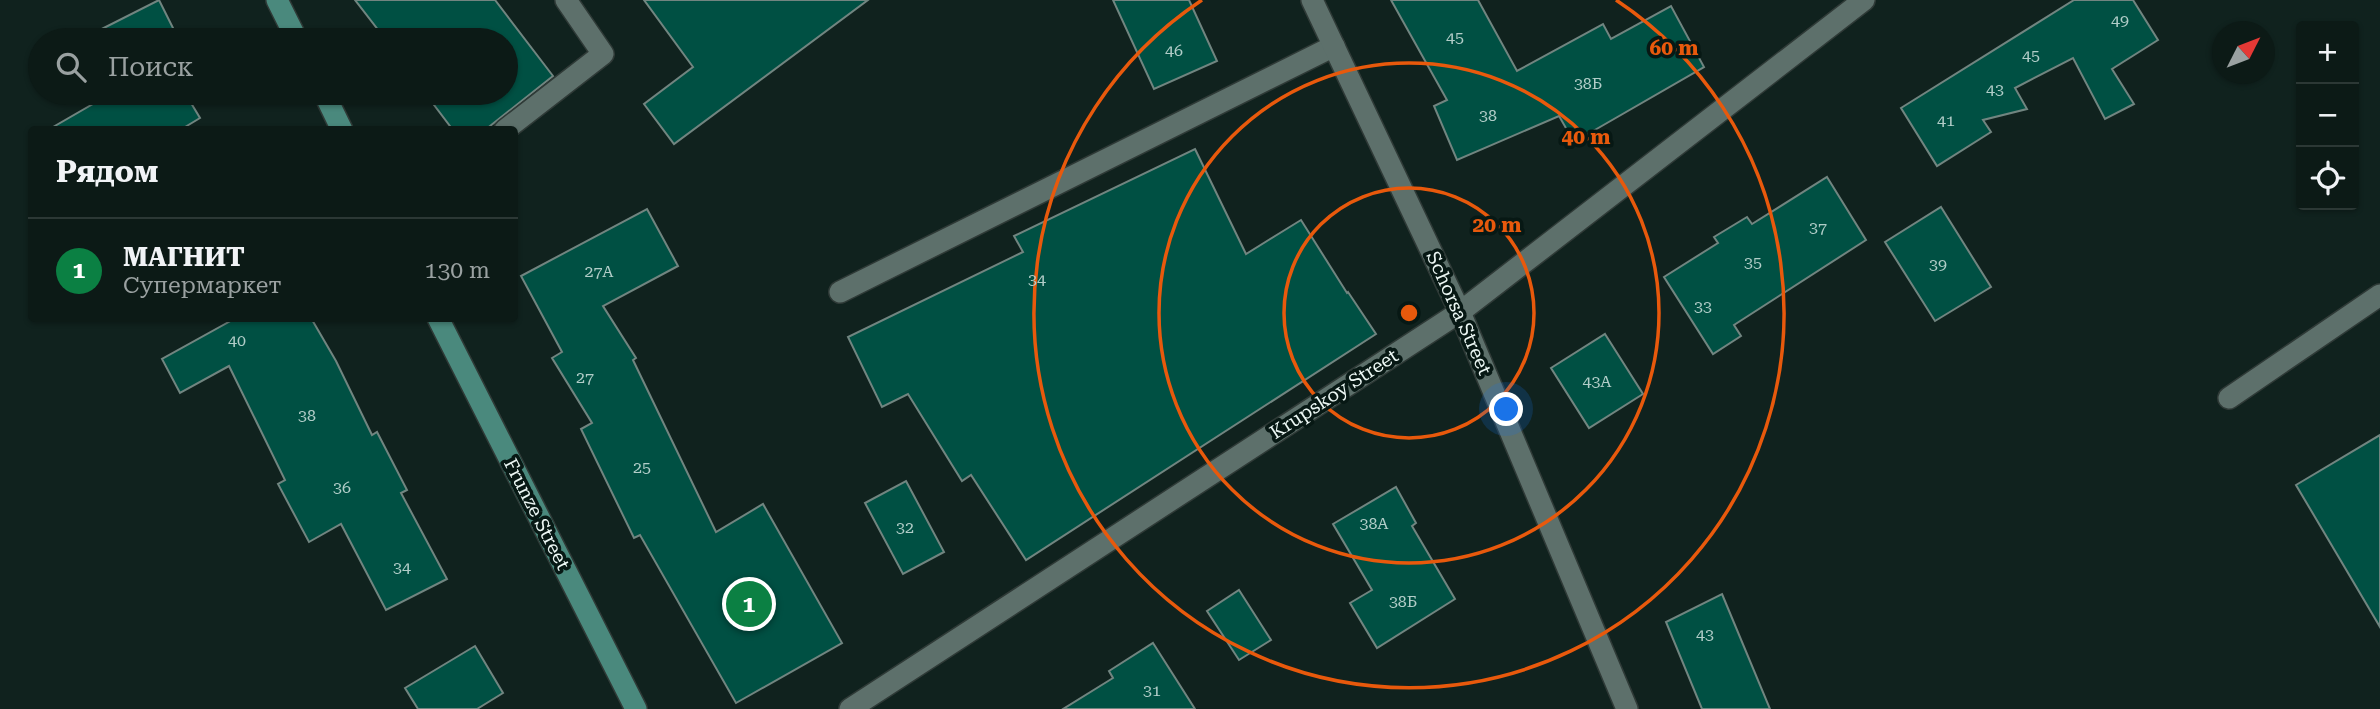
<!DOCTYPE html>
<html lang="ru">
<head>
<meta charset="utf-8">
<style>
	:root { --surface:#0c1a16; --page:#15231f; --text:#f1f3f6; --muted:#9aa1a1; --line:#2c3835; --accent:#0b8043 }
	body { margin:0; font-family:"Roboto Serif",serif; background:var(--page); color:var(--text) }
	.controls { position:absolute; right:21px; top:21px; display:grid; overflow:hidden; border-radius:7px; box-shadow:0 2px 5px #0004 }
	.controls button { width:63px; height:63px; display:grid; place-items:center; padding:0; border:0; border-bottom:2px solid var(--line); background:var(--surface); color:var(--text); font:35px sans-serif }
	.compass { position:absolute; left:2212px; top:21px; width:63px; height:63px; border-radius:50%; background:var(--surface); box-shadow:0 2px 5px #0004; rotate:48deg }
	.you { position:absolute; left:1507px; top:410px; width:24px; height:24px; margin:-18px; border:5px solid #fff; border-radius:50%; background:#1a73e8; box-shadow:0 0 0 10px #1a73e833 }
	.badge { display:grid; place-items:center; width:46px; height:46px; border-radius:50%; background:var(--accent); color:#fff; font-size:23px; font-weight:700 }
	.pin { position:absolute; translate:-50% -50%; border:4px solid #fff; box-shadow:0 2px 7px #0006 }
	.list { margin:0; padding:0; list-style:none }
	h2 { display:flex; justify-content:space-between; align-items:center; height:91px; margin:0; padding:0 28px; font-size:30px }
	h2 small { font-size:23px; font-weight:400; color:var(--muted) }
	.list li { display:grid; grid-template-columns:46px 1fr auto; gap:21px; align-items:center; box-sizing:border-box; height:105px; padding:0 28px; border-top:2px solid var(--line) }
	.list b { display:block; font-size:26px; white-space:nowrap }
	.list p { margin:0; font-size:23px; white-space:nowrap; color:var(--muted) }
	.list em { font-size:23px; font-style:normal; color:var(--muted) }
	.icon { flex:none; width:38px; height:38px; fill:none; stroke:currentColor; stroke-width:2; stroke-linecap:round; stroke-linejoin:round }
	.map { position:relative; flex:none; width:2380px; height:709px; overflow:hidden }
	.search { position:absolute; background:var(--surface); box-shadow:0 2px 5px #0004; left:28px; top:28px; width:490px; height:77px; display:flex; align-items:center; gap:18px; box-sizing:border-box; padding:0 24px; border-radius:38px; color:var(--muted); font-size:26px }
	.panel { position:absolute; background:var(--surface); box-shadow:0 2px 5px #0004; left:28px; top:126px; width:490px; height:196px; border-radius:7px }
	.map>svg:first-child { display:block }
</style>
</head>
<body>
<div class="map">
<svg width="2380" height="709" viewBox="0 0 2380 709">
	<rect width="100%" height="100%" fill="#10221e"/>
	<!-- building -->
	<g fill="#005043" stroke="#718580" stroke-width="2">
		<path d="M159 0 179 40H80Z"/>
		<path d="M355 0H495L553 76 485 130H453L425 93H506V40H386Z"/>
		<path d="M644 0H868L674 144 644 104 693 67Z"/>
		<path d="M1113 0H1189L1217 61 1154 89Z"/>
		<path d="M1391 0H1478L1517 71 1603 24 1611 39 1671 6 1704 67 1574 142 1559 116 1457 160 1434 106 1447 100Z"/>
		<path d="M2074 0H2133L2158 40 2112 69 2134 104 2105 119 2073 58 2015 88 2027 109 1983 120 1991 132 1937 166 1901 108Z"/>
		<path d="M112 93H185L200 118 180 130H48Z"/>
		<path d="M1195 149 1246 254 1301 220 1347 293 1348 292 1376 334 1026 560 971 475 962 481 908 394 882 407 848 337 1023 252 1014 236Z"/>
		<path d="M1827 177 1866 240 1734 325 1741 336 1713 354 1664 277 1718 243 1714 237 1747 217 1752 224Z"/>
		<path d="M1941 207 1991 287 1935 321 1885 242Z"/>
		<path d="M647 209 678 266 603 306 636 358 633 360 716 532 763 504 842 643 736 703 640 535 634 538 581 429 592 423 552 358 562 352 521 276Z"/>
		<path d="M236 318H311L336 361 372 435 377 432 407 490 401 493 447 579 386 610 341 524 309 542 278 484 285 480 229 366 180 393 162 359Z"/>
		<path d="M1605 334 1643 394 1589 428 1551 368Z"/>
		<path d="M2380 435V627L2296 485Z"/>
		<path d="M906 481 944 552 903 574 865 503Z"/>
		<path d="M1396 487 1416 523 1412 526 1455 599 1377 648 1350 603 1372 590 1333 524Z"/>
		<path d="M1239 590 1271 640 1239 660 1207 611Z"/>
		<path d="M1722 594 1770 709H1702L1666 622Z"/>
		<path d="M1153 643 1195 709H1063L1113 678 1109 671Z"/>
		<path d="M475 646 503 693 477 709H418L405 688Z"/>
	</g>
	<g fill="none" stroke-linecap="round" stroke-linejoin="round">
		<!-- lane casing -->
		<g stroke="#2f3a37" stroke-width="24">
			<g id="lane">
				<path d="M505 130 603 54 566 0"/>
				<path d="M840 292 1334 46"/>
				<path d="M2229 398 2380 295"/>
			</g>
		</g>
		<!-- street casing -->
		<g stroke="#2f3a37" stroke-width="24">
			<g id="street">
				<path d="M1312 0 1460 312 1627 709"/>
				<path d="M850 709 1460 312 1864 0"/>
			</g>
		</g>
		<!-- secondary casing -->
		<g stroke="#2f3a37" stroke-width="24">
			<g id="secondary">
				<path d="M277 0 297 40"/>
				<path d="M324 93 342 130"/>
				<path d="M438 318 636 709"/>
			</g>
		</g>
		<!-- lane -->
		<use href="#lane" stroke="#5d706b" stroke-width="21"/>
		<!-- street -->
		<use href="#street" stroke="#5d706b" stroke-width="21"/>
		<!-- secondary -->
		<use href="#secondary" stroke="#4a897d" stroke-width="21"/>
	</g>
	<!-- distance rings -->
	<g fill="none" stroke="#e8590c" stroke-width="3.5">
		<circle cx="1409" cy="313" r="125"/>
		<circle cx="1409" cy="313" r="250"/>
		<path d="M1616 0A375 375 0 1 1 1202 0"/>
	</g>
	<g text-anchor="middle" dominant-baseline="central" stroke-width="7" stroke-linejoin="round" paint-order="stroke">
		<!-- number labels -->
		<g font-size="16" fill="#b1cdc8">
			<text x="2120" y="20">49</text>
			<text x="1455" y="37">45</text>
			<text x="1174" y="50">46</text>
			<text x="2031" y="55">45</text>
			<text x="1588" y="83">38Б</text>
			<text x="1995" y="89">43</text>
			<text x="1488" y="115">38</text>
			<text x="1946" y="120">41</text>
			<text x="1818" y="227">37</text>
			<text x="1753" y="262">35</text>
			<text x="1938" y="264">39</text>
			<text x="599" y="271">27А</text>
			<text x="1037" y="279">34</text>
			<text x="1703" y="306">33</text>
			<text x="237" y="340">40</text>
			<text x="585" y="377">27</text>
			<text x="1597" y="381">43А</text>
			<text x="307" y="415">38</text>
			<text x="642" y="467">25</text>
			<text x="342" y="487">36</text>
			<text x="1374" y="523">38А</text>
			<text x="905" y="527">32</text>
			<text x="402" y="567">34</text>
			<text x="1403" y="601">38Б</text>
			<text x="1705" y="634">43</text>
			<text x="1152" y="690">31</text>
		</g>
		<!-- street labels -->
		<g font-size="19" fill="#ecf7f4" stroke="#071814">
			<text transform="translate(1459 313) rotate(66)">Schorsa Street</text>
			<text transform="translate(1334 394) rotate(-33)">Krupskoy Street</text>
			<text transform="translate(537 514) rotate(63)">Frunze Street</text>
		</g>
	</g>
	<circle cx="1409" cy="313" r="10" fill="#e8590c" stroke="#071814" stroke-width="3.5"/>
	<g font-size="21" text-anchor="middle" font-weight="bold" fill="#e8590c" stroke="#071814" stroke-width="7" stroke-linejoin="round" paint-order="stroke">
		<text x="1674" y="55">60 m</text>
		<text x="1586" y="144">40 m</text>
		<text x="1497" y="232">20 m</text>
	</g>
</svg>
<div class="controls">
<button>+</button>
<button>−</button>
<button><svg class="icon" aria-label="locate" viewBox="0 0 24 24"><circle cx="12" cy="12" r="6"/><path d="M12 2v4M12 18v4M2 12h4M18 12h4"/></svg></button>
</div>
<svg class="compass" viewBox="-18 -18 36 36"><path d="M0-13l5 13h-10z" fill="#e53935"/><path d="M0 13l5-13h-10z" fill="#9aa1a1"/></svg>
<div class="you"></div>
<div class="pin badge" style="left:749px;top:604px">1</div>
<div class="search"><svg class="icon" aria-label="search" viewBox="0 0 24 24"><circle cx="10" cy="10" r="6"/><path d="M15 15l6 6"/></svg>Поиск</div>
<section class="panel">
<h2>Рядом<small></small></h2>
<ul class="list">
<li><span class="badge">1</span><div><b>МАГНИТ</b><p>Супермаркет</p></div><em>130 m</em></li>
</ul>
</section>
</div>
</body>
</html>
